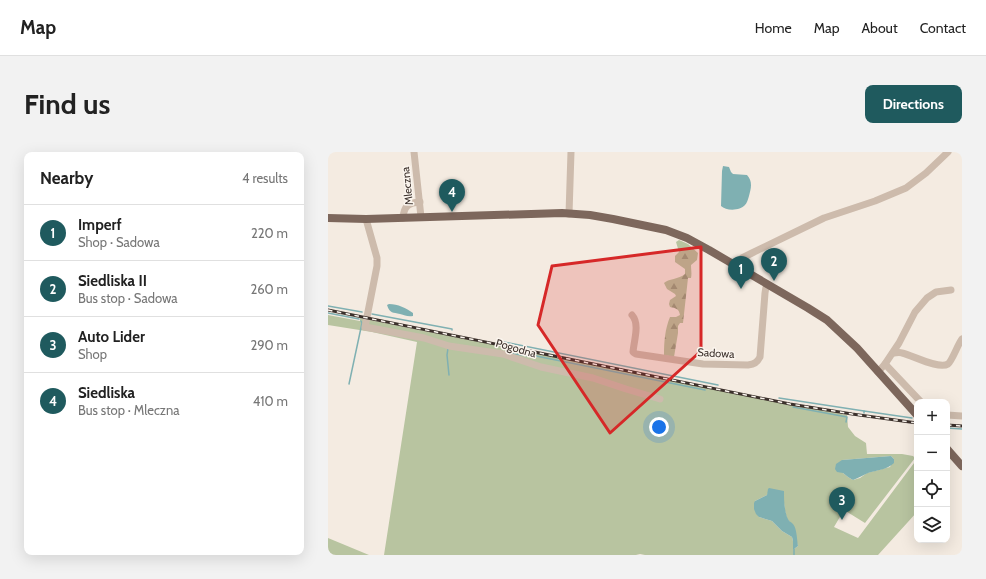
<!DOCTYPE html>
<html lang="en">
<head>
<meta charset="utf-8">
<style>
	:root { --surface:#fff; --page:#f2f2f2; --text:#222; --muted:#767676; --line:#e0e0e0; --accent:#1f5a5e }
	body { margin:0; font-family:Cabin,sans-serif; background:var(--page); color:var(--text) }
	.controls { position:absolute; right:12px; bottom:12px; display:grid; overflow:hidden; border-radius:8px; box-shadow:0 4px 16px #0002 }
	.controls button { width:36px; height:36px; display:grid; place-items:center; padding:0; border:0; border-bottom:1px solid var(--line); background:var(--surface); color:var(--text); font:20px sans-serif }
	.you { position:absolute; left:331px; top:275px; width:14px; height:14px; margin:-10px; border:3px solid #fff; border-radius:50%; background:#1a73e8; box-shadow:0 0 0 6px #1a73e833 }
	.badge { display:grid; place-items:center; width:26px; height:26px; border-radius:50%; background:var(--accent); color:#fff; font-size:13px; font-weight:700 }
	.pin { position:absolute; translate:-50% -33px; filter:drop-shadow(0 1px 2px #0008) }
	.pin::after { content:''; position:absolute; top:21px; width:14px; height:12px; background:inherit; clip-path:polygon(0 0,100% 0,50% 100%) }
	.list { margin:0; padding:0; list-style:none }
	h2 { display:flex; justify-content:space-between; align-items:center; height:52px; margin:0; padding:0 16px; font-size:17px }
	h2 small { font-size:13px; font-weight:400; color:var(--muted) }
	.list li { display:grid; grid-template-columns:26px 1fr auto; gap:12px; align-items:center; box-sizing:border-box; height:56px; padding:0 16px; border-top:1px solid var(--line) }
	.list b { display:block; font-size:15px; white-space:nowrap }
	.list p { margin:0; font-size:13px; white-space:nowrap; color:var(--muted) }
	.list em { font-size:13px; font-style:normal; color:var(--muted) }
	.icon { flex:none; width:22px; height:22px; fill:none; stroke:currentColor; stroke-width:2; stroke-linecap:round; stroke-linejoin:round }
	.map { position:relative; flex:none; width:634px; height:403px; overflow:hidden; border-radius:8px }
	header { display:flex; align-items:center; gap:24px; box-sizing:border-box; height:56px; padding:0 20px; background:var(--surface); border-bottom:1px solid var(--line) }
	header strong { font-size:19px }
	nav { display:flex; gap:22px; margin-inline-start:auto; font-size:14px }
	.intro { display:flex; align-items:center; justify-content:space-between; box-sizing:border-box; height:96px; padding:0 24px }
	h1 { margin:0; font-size:28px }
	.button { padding:10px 18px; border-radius:8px; background:var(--accent); color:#fff; font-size:14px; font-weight:700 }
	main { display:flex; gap:24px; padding:0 24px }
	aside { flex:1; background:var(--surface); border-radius:8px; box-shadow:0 4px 16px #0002 }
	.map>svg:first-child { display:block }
</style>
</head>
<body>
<header>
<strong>Map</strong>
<nav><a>Home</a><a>Map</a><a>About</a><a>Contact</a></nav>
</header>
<div class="intro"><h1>Find us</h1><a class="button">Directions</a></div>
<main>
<aside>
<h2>Nearby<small>4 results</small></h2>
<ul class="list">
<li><span class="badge">1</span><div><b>Imperf</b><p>Shop · Sadowa</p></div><em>220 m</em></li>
<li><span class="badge">2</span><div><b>Siedliska II</b><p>Bus stop · Sadowa</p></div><em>260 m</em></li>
<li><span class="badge">3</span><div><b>Auto Lider</b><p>Shop</p></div><em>290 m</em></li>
<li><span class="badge">4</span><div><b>Siedliska</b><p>Bus stop · Mleczna</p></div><em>410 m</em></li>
</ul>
</aside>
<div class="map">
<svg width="634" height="403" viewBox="0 0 634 403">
	<defs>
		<pattern id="forest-firs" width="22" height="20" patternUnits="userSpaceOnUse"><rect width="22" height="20" fill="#b8c4a0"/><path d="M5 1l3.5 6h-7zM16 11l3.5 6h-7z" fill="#97a083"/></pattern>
	</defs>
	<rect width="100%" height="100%" fill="#f4ebe1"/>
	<!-- grass -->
	<g fill="#b8c4a0" fill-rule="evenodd">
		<path d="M0 163 32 169V166L519 263 520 275 527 284 538 291 539 302H574L585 304 587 306 537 371 516 358 506 375 530 386 589 307V360L550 403H317L312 402 308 403H56L89 190 44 180 0 173ZM563 304 566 307 562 315 539 321 532 326 525 328 520 325 515 321 514 308ZM456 339V351L457 359 459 367 462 370 470 394 466 397 465 396V389L464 385 454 379 444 369 431 365 427 349 439 343 440 341Z"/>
		<path d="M0 386 41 403H0Z"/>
	</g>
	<!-- forest -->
	<path fill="url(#forest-firs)" d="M351 88 360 92 370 101 369 108 363 113C363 118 364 121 363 126H360L355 171H352L350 174V181L346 205 336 203C336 190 337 177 342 165H348L352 163C351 157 348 156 342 155L341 152 342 148 348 144 347 142 339 137 336 131C340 127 351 127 357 122V117L347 110V104L351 100 348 90Z"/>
	<!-- water -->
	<g fill="#7fb0b2">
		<path d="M395 14 401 15 403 20 405 22 419 23C425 30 423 36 421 44 420 47 419 51 417 53 412 59 398 59 393 54L394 19Z"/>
		<path d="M61 152C70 152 78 156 85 161V164C79 165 77 163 72 162 65 160 62 162 59 153Z"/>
		<path d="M563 304 566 307V311C559 318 549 318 540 321 535 323 531 326 525 328L520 325 515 321 509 320 507 317 508 312 514 308Z"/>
		<path d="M441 336 456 339C456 347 456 356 459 365 461 370 462 369 465 372 469 376 469 389 470 394L466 397H465V389L464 385 454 379 444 369 431 365 428 362 426 357V351L427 349 439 343 440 337Z"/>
	</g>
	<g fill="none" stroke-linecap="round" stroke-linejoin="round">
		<!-- stream -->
		<g stroke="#7fb0b2" stroke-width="1.5">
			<path d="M0 154 34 160"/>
			<path d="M0 161 31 167"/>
			<path d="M44 162 124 177V178"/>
			<path d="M176 190 390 233"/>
			<path d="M120 196 119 203 121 223"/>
			<path d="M181 201 207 205 208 204 377 238"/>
			<path d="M21 232 34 171 33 169"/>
			<path d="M451 246 536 259"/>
			<path d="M465 255 519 265 518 270"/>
			<path d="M536 261V259L584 266"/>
			<path d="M619 276 634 277"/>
			<path d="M466 397V403"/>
		</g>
		<!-- minor -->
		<g stroke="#cdbbac" stroke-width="7">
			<path d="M86 0 93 65"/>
			<path d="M241 62 243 0"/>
			<path d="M75 66C76 54 80 51 92 50"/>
			<path d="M38 67 49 106V114L37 175 96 186 121 194 175 202 213 215 265 226 298 237 332 247"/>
			<path d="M408 114 414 106 424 101 496 66 547 49 578 36 598 21 620 0"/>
			<path d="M304 163C312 172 306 188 305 200L308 202 375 212 420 213C426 212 429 211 432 205L437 141 438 135 440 133"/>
			<path d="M565 201C568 201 571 200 574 201 584 203 611 218 620 212 624 209 630 192 634 187"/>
			<path d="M557 212 571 191 587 160 599 146 608 140 623 138"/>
			<path d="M550 220 557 212 593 250"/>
			<path d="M619 263 634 264"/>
		</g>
		<!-- major -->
		<g stroke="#7d675c" stroke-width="8">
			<path d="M0 66 38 67 234 61 262 63 285 67 338 78 359 86 381 98 480 156 499 168 529 196 589 263"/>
			<path d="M619 297 634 314"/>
		</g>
		<!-- rail casing -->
		<g stroke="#3b302b" stroke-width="3">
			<g id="rail">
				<path d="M0 158 462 252 524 262 589 271"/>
				<path d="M619 273 634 274"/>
			</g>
		</g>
		<!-- rail -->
		<use href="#rail" stroke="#fbf5ee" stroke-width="1.5" stroke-dasharray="4.5" stroke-linecap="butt"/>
	</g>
	<!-- marked area -->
	<path fill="#d62828" fill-opacity="0.2" stroke="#d62828" stroke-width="3" stroke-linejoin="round" d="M373 95V199L282 281 210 173 224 114Z"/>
	<g text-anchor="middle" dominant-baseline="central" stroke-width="3" stroke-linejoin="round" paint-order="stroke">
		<!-- street labels -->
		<g font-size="11" fill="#3b302b" stroke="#fbf5ee">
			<text transform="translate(79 34) rotate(-96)">Mleczna</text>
			<text transform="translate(188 196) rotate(16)">Pogodna</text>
			<text transform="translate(388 201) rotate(3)">Sadowa</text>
		</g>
	</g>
</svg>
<div class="controls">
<button>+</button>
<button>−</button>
<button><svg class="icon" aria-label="locate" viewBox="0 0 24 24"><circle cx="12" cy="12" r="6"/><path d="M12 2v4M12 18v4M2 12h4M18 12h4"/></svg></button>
<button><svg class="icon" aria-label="layers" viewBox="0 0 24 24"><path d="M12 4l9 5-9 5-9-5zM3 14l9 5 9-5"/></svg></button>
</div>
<div class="you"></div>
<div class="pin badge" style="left:413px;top:137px">1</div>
<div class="pin badge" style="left:446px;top:129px">2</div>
<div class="pin badge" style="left:514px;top:368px">3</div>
<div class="pin badge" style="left:124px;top:60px">4</div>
</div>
</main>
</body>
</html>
